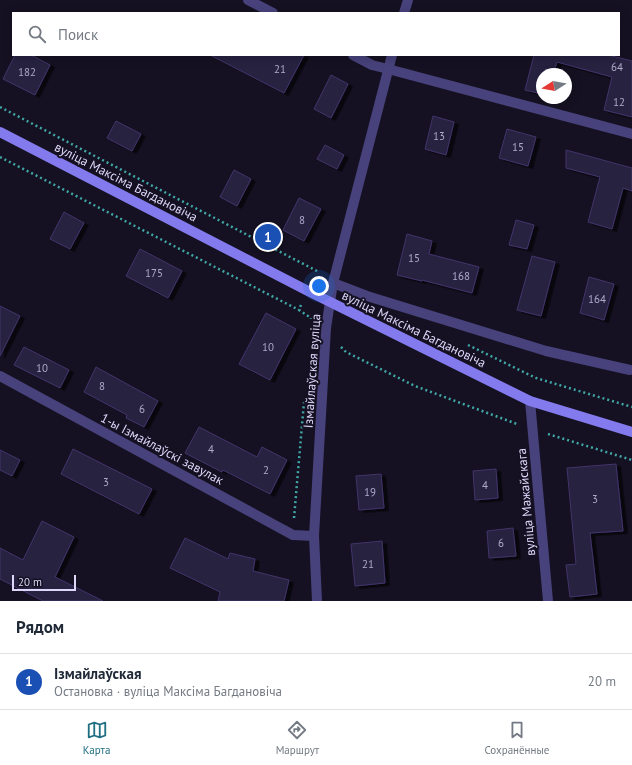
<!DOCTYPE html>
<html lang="ru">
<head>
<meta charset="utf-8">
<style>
	:root { --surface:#fff; --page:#f6f6f7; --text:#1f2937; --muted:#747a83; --line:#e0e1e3; --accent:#1f6e83 }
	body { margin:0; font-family:"PT Sans",sans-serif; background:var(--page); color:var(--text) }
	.compass { position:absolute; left:536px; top:68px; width:36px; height:36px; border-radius:50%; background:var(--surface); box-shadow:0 2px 10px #0003; rotate:259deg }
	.scale { position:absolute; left:12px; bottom:10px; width:64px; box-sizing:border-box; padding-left:4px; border:2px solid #ddd7fa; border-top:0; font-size:11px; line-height:14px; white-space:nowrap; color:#ddd7fa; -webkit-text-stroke:3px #151122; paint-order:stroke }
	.you { position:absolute; left:319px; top:286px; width:14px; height:14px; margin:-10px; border:3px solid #fff; border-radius:50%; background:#1a73e8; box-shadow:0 0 0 6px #1a73e833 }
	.badge { display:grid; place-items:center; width:26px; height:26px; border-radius:50%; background:var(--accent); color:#fff; font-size:13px; font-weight:700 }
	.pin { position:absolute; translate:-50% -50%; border:2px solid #fff; box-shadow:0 1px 4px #0006 }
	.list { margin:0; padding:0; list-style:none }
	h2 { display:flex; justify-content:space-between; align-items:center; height:52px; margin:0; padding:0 16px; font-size:17px }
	h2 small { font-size:13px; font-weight:400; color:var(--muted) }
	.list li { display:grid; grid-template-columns:26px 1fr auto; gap:12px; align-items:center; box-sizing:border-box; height:56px; padding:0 16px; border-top:1px solid var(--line) }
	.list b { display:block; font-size:15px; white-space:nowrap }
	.list p { margin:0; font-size:13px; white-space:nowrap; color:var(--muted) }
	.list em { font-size:13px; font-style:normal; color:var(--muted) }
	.icon { flex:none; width:22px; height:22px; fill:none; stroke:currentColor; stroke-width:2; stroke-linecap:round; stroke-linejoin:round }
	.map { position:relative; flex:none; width:632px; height:601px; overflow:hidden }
	.search { position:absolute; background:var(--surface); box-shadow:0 2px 10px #0003; left:12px; right:12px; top:12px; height:44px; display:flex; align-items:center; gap:10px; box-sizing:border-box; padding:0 14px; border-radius:0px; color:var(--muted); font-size:15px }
	.sheet { height:108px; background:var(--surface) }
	nav { display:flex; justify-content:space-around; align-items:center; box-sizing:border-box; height:56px; border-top:1px solid var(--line); background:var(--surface); font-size:11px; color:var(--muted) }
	nav a { display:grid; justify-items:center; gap:2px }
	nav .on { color:var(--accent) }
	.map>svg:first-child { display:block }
</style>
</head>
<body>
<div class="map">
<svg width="632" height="601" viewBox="0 0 632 601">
	<defs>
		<filter id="shadow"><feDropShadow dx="4.5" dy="2.5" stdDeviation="0" flood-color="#0009"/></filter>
	</defs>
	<rect width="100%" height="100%" fill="#151122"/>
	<!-- building -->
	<g fill="#282041" stroke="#42356a" filter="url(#shadow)">
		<path d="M15 55H31L50 65 35 95 3 79Z"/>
		<path d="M210 55H304L284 93Z"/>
		<path d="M534 55H608L632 61V117L604 110 612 77 557 62 553 74H542V94L525 90Z"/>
		<path d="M331 75 348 84 331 118 314 109Z"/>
		<path d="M433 116 454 122 446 155 425 149Z"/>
		<path d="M116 121 141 134 132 151 107 138Z"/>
		<path d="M507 129 536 137 528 166 499 158Z"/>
		<path d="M325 145 344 155 337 169 317 159Z"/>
		<path d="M566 150 632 168V191L623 188 612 229 588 222 600 177 566 168Z"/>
		<path d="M234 170 251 179 237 206 220 197Z"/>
		<path d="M299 198 321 209 304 241 283 230Z"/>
		<path d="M64 212 84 223 70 249 50 239Z"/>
		<path d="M516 220 534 225 527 249 509 245Z"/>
		<path d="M407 234 432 241 429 254 479 267 472 293 422 280V281L397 275Z"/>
		<path d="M140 249 182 271 168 298 126 276Z"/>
		<path d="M532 256 555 262 541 316 517 310Z"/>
		<path d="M589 277 614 284 604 320 580 313Z"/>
		<path d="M0 306 20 316 0 356Z"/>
		<path d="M266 313 296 329 270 380 239 364Z"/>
		<path d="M24 347 69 370 60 388 14 365Z"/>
		<path d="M96 367 158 401 144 427 126 418 127 415 84 392Z"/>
		<path d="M199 427 257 457 262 447 287 460 270 494 223 470 222 472 185 453Z"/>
		<path d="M73 449 152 489 139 514 61 474Z"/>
		<path d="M0 450 20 460 12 476 0 470Z"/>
		<path d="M616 464 623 531 590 533 597 594 570 597 566 565 576 564 567 468Z"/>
		<path d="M496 469 498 498 475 500 473 471Z"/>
		<path d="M381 474 384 508 359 510 356 476Z"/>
		<path d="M42 521 74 537 55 577 103 601H43L0 579V548L23 560Z"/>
		<path d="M513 528 516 556 489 558 487 531Z"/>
		<path d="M185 538 228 559 230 553 255 559 253 571 289 580 284 601H218L220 592 170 568Z"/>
		<path d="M382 541 385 583 355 586 351 544Z"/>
	</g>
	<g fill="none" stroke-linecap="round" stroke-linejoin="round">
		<!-- path -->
		<g stroke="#3fa7a6" stroke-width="2.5" stroke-dasharray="2 3" stroke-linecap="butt">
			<path d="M0 107 319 272"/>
			<path d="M0 157 299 310"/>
			<path d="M301 305 299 310 311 318V319"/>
			<path d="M468 345 536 378 632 407"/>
			<path d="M341 347 346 352 415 386 517 424"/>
			<path d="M548 434 632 460"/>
			<path d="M294 518 304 402"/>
		</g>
		<!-- service -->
		<path stroke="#47427b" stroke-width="10" d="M333 283 367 296 546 351 630 370"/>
		<!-- minor -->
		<g stroke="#47427b" stroke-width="10">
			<path d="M248 0 273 13"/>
			<path d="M353 55 372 65 388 69 632 134"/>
			<path d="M0 376 293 535 314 536"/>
			<path d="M530 401 548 601"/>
			<path d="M317 601 314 536 326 328 330 302"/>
		</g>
		<!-- tertiary -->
		<g stroke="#47427b" stroke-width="10">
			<path d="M404 13 408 0"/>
			<path d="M330 302 333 283 392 55"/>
		</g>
		<!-- secondary -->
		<path stroke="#837bed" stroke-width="10" d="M0 132 308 291 530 401 632 432"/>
	</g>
	<g text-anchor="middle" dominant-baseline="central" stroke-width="4" stroke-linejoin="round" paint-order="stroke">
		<!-- number labels -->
		<g font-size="11" fill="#b0a9cc">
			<text x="617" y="67">64</text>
			<text x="280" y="69">21</text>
			<text x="27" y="72">182</text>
			<text x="619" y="102">12</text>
			<text x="439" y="136">13</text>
			<text x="518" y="147">15</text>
			<text x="302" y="220">8</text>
			<text x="414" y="258">15</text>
			<text x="154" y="273">175</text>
			<text x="461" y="276">168</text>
			<text x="597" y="299">164</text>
			<text x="268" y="347">10</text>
			<text x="42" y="368">10</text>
			<text x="102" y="386">8</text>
			<text x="142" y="409">6</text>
			<text x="211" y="449">4</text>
			<text x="266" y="470">2</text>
			<text x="106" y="482">3</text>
			<text x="485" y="485">4</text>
			<text x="370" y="492">19</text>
			<text x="595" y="499">3</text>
			<text x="501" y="543">6</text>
			<text x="368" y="564">21</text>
		</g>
		<!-- street labels -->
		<g font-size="13" fill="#ddd7fa" stroke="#151122">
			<text transform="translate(126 182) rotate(27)">вуліца Максіма Багдановіча</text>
			<text transform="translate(414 329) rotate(26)">вуліца Максіма Багдановіча</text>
			<text transform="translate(312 371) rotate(-86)">Ізмайлаўская вуліца</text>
			<text transform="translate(162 449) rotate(28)">1-ы Ізмайлаўскі завулак</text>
			<text transform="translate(526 502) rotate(-95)">вуліца Мажайскага</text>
		</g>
	</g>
</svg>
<svg class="compass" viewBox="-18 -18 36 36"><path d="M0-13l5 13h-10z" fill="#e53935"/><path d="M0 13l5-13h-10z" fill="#747a83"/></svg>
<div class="scale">20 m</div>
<div class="you"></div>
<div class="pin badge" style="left:268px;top:237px;background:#1a4fb4">1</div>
<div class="search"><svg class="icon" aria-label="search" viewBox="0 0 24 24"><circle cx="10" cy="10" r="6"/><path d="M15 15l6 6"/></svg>Поиск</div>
</div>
<section class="sheet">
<h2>Рядом<small></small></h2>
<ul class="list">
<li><span class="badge" style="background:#1a4fb4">1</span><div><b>Ізмайлаўская</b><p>Остановка · вуліца Максіма Багдановіча</p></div><em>20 m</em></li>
</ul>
</section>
<nav>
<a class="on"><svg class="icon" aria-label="map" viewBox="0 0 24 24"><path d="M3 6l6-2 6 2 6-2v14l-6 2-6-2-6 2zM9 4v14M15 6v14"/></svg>Карта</a>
<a><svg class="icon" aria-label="directions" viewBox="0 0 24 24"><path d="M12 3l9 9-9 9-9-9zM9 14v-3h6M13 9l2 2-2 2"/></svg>Маршрут</a>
<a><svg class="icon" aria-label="saved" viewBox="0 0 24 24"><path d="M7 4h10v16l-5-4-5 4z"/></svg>Сохранённые</a>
</nav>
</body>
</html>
